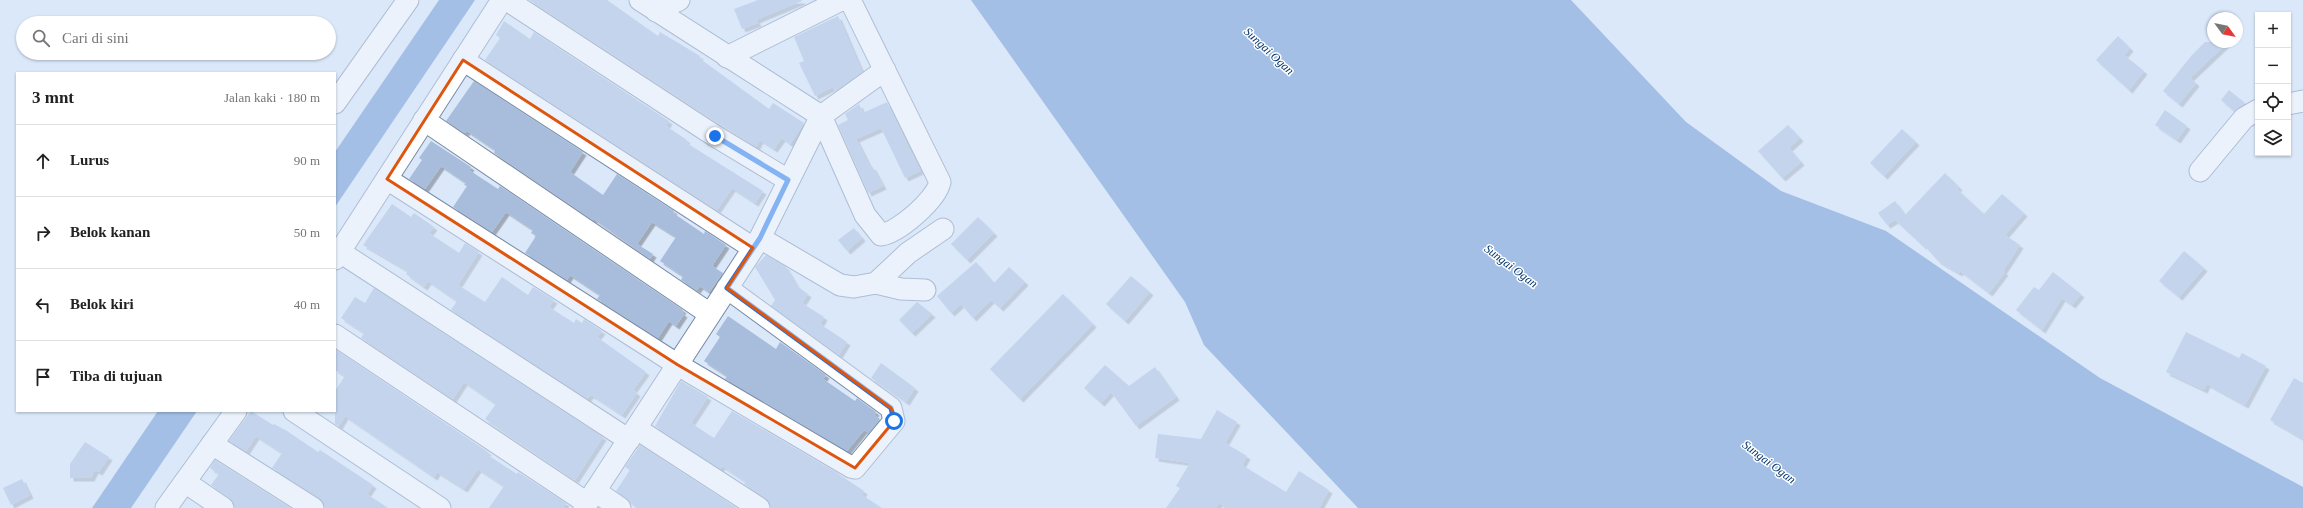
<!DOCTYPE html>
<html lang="id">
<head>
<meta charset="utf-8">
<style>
	:root { --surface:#fff; --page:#f2f2f2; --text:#222; --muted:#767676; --line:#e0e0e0 }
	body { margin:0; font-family:Georgia,serif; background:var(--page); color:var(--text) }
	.controls { position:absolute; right:12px; top:12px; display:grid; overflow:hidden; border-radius:0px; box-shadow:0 1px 3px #0004 }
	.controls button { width:36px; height:36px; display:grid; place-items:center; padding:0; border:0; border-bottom:1px solid var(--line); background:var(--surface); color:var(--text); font:20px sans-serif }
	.compass { position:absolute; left:2207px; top:12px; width:36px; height:36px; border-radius:50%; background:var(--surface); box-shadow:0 1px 3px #0004; rotate:123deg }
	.stop { position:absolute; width:12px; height:12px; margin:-9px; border:3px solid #1a73e8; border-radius:50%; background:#fff }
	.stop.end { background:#1a73e8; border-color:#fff; box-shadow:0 1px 4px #0008 }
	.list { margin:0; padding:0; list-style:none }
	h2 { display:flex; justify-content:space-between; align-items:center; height:52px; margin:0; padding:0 16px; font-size:17px }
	h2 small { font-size:13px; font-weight:400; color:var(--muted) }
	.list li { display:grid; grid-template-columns:26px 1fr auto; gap:12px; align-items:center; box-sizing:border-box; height:72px; padding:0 16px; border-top:1px solid var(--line) }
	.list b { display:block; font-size:15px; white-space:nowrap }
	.list em { font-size:13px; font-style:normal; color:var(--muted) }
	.icon { flex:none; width:22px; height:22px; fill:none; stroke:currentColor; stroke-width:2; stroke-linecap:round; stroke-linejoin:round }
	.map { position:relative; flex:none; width:2303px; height:508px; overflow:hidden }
	.search { position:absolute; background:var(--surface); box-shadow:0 1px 3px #0004; left:16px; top:16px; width:320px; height:44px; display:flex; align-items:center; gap:10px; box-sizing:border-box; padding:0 14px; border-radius:22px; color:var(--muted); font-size:15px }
	.panel { position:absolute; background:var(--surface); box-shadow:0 1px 3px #0004; left:16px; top:72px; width:320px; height:340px; border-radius:0px }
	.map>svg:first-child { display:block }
</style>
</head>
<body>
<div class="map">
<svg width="2303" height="508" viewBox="0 0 2303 508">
	<defs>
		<filter id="shadow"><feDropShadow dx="3.5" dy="3.5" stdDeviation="0" flood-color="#0004"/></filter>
	</defs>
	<rect width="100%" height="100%" fill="#dae8fa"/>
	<!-- water -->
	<g fill="#5f8ecc">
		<path d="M439 0H475L335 207V152Z"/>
		<path d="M971 0H1571L1686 122 1781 191 1886 231 2100 378 2303 487V508H1358L1204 345 1185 302Z"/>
		<path d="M158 411H197L131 508H92Z"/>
	</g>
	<!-- building -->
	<g fill="#a7bddb" filter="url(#shadow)">
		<path d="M529 0H607L658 36 660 32 700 56 699 58 769 109 773 103 804 123 790 144 782 138 774 149 760 140 756 147Z"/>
		<path d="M758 0H801L802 1 756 20 758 23 742 29 734 9Z"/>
		<path d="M838 16 862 72 835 91 833 87 815 96 799 63 804 61 794 37Z"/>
		<path d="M504 21 530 39 534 32 669 121 666 126 687 140 685 142 763 191 755 203 732 188 717 210 485 60 500 38 496 35Z"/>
		<path d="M2118 36 2130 48 2124 55 2144 71 2129 90 2096 60Z"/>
		<path d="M2205 42H2228L2190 78 2196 83 2179 104 2163 91 2192 55Z"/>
		<path d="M474 81 583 152 570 172 603 195 617 174 674 211 673 213 704 234 705 231 726 245 712 266 723 273 709 292 700 286 697 290 681 280 683 276 660 261 676 237 652 222 637 244 653 254 650 259 594 219 593 220 494 153 495 150 467 131 465 133 446 121Z"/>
		<path d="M2229 90 2245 103 2234 111 2221 100Z"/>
		<path d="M887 102 920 171 905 178 881 128 856 139 870 167 872 166 883 186 868 193 838 125 848 120 845 114 859 104 863 113Z"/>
		<path d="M2165 110 2187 126 2177 140 2155 125Z"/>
		<path d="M1788 125 1800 138 1789 148 1801 162 1782 178 1758 151Z"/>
		<path d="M1902 129 1916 142 1884 176 1870 163Z"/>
		<path d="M431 141 471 167 469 170 498 189 500 186 683 310 681 312 684 314 676 326 669 321 658 338 597 299 600 295 570 275 567 280 525 253 536 236 531 233 533 230 506 212 492 232 453 207 467 186 464 185 466 183 441 166 425 189 409 179 422 160 419 158Z"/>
		<path d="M1945 173 1959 187 1957 189 1984 214 2002 194 2024 213 2005 235 2020 245 2003 271 2005 272 1989 293 1960 271 1959 273 1938 261 1924 245 1923 246 1895 220 1887 225 1878 213 1895 201 1905 215Z"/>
		<path d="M392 204 411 217 414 213 434 227 429 233 459 253 465 243 479 252 458 285 485 302 502 277 528 295 533 287 554 300 549 307 574 323 576 319 582 323 584 319 602 331 597 337 646 372 633 390 637 393 622 415 593 396 590 395 587 399 451 310 457 301 428 281 424 287 406 274 408 271 363 245Z"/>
		<path d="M978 217 994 233 967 260 951 244Z"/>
		<path d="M854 228 862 238 847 251 838 240Z"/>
		<path d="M2184 251 2204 268 2179 297 2159 281Z"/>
		<path d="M766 255 785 266 797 286 808 294 802 303 824 317 820 324 847 342 839 355 771 306 775 300 755 267Z"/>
		<path d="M976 262 994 283 1009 267 1025 282 1000 308 991 300 973 318 961 304 951 313 937 296Z"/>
		<path d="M2053 272 2081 294 2072 305 2062 298 2042 330 2016 310 2034 287 2039 290Z"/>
		<path d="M1131 276 1150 292 1125 321 1106 304Z"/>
		<path d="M374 288 603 437 575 480 485 419 496 404 464 382 453 399 361 338 364 333 341 318 355 297 365 303Z"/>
		<path d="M1063 294 1093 324 1020 399 990 369Z"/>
		<path d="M917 302 932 314 912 333 899 320Z"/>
		<path d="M728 316 776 349 780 342 826 375 823 379 855 401 857 398 876 412 874 415 880 419 869 433 864 430 847 451 725 379 727 376 704 361 720 337 716 334Z"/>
		<path d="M2186 332 2239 358 2242 353 2266 366 2245 405 2207 384 2204 390 2166 372Z"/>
		<path d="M335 349 488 452 486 454 517 474 518 472 566 503 563 508H489L504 486 478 469 464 489 437 472 434 477 345 416 339 426 335 424V391L345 376 335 370Z"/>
		<path d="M881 363 915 388 906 402 871 378Z"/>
		<path d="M1105 365 1129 386 1155 367 1176 397 1136 426 1111 392 1101 403 1084 388Z"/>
		<path d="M2294 378 2303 383V439L2270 420Z"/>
		<path d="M681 381 708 397 691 423 714 438 732 411 834 471 864 491 862 495 882 508H771L766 498 744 484 746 482 722 466 720 469 655 426Z"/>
		<path d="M1217 410 1237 422 1225 443 1247 456 1242 465 1286 492 1299 471 1329 490 1319 508H1227L1219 503 1216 508H1166L1180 488 1176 486 1190 463 1155 458 1158 434 1201 439Z"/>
		<path d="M251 411 273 425 274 424 287 431 318 452 320 450 373 485 367 494 388 508H325L319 498 272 468 282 453 256 436 246 451 229 441Z"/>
		<path d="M85 442 109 457 99 472 95 470 91 478H70V464Z"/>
		<path d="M640 445 737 508H637L616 491 630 470 625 467Z"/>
		<path d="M215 460 291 508H235L230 498 211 485 219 474 210 468Z"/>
		<path d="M22 479 30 495 11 505 3 488Z"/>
	</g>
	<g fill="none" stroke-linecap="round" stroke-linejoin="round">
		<!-- minor casing -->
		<g stroke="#768ba8" stroke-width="23">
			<g id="minor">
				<path d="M507 0 715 136 788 180"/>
				<path d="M850 0 940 182C936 200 899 232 881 235L865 215 821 116 885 70"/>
				<path d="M656 11 679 0"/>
				<path d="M727 57 841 0"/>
				<path d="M463 60 753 248"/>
				<path d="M335 103 408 0"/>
				<path d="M2288 104 2303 101"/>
				<path d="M424 120 710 314"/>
				<path d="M2200 171 2244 118 2258 110"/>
				<path d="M387 179 678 365 851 467 855 468 894 421 891 408 727 288"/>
				<path d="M760 238 840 285 854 287 876 283 908 253 943 229"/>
				<path d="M340 252 629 440"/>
				<path d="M335 259 502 0"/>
				<path d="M876 283 901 289 925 290"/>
				<path d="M335 335 587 503"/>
				<path d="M294 411 440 508"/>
				<path d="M637 429 759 508"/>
				<path d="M212 444 313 508"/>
				<path d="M185 482 223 508"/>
				<path d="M595 491 620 508"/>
				<path d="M166 508 236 411"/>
				<path d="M584 508 760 238 821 116 640 0"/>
			</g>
		</g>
		<!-- minor -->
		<use href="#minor" stroke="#fff" stroke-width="21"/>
	</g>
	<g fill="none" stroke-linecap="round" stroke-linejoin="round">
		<!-- route -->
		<path stroke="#1a73e8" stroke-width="5" d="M715 136 788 180 760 238 727 288 891 408 894 421"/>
	</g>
	<!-- marked area -->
	<path d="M0 0H2303V508H0ZM463 60 753 248 727 288 891 408 894 414V421L855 468 678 365 387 179Z" fill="#dae8fa" fill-opacity=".55" fill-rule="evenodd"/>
	<path fill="none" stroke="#de560e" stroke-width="3" stroke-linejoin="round" d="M463 60 753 248 727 288 891 408 894 414V421L855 468 678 365 387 179Z"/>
	<g text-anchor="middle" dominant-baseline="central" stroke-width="3" stroke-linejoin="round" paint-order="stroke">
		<!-- water labels -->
		<g font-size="12" font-style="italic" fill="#02346c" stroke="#fff">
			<text transform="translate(1269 51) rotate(43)">Sungai Ogan</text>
			<text transform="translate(1511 266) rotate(37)">Sungai Ogan</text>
			<text transform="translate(1769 462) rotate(37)">Sungai Ogan</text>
		</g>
	</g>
</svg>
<div class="controls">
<button>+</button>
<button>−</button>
<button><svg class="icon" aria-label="locate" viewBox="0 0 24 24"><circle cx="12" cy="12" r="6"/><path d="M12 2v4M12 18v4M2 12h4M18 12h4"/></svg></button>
<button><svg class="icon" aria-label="layers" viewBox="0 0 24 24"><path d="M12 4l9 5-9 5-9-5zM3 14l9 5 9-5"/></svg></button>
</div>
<svg class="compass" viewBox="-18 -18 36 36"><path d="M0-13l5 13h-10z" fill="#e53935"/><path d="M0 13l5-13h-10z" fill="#767676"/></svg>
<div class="stop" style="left:894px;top:421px"></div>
<div class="stop end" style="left:715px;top:136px"></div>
<div class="search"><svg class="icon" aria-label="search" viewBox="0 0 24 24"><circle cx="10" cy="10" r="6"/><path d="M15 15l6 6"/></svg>Cari di sini</div>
<section class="panel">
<h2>3 mnt<small>Jalan kaki · 180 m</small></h2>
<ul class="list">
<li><svg class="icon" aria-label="ahead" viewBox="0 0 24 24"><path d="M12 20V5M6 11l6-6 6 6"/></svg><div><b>Lurus</b></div><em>90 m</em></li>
<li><svg class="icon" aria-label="right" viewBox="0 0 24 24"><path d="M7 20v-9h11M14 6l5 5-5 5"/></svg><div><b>Belok kanan</b></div><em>50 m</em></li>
<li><svg class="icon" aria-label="left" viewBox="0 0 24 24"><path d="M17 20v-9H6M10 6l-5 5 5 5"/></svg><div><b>Belok kiri</b></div><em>40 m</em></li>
<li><svg class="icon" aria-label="arrive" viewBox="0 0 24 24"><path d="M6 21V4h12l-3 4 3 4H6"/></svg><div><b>Tiba di tujuan</b></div></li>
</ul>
</section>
</div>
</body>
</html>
